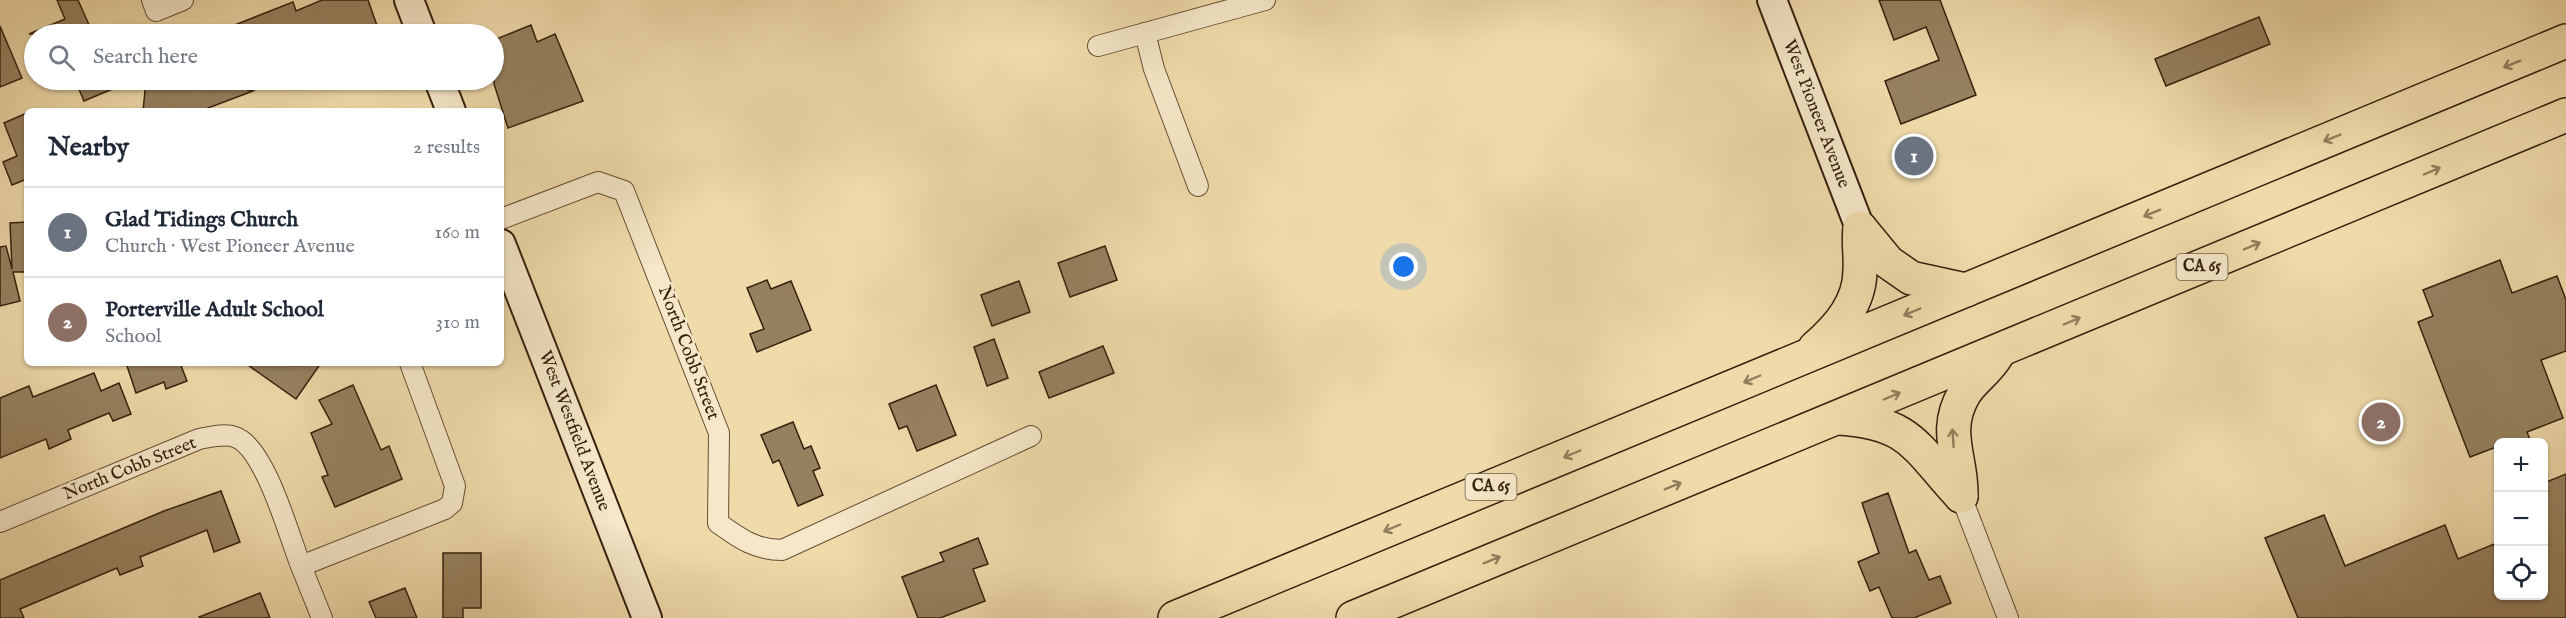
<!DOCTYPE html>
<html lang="en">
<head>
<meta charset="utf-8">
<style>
	:root { --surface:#fff; --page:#f2f2f3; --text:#1f2937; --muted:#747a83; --line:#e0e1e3; --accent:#0b8043 }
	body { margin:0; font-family:"IM FELL English",serif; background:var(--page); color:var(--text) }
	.controls { position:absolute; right:18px; bottom:18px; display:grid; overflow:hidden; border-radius:9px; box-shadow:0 2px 4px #0004 }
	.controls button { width:54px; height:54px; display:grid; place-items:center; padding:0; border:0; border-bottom:2px solid var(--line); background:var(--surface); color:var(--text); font:30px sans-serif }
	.you { position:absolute; left:1404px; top:267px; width:21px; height:21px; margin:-15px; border:4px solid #fff; border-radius:50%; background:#1a73e8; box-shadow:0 0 0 9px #1a73e833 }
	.badge { display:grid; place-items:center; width:39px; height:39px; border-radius:50%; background:var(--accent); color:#fff; font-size:20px; font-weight:700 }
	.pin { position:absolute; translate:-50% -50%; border:3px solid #fff; box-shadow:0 2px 6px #0006 }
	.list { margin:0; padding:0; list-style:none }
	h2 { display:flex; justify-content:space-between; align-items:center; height:78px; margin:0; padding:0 24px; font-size:26px }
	h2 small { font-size:20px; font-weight:400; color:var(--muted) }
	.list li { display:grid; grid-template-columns:39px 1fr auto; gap:18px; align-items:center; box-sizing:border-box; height:90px; padding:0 24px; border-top:2px solid var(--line) }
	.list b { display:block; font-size:22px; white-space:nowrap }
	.list p { margin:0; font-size:20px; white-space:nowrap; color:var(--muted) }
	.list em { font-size:20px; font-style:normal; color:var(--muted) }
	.icon { flex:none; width:33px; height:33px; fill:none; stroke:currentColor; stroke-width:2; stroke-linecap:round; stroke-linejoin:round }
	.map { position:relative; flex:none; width:2566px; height:618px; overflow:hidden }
	.search { position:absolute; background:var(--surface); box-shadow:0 2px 4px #0004; left:24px; top:24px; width:480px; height:66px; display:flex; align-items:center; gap:15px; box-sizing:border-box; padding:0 21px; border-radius:33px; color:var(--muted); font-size:22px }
	.panel { position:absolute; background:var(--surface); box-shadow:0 2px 4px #0004; left:24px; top:108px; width:480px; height:258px; border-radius:9px }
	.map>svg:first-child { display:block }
</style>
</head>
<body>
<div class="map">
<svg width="2566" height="618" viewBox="0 0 2566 618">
	<rect width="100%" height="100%" fill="#efdaaa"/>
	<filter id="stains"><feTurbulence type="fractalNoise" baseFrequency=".00333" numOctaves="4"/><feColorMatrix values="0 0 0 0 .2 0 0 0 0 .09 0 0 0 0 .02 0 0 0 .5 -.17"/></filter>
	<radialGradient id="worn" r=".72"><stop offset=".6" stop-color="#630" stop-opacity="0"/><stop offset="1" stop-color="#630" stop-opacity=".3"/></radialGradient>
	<!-- building -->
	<g fill="#96815f" stroke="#35200d" stroke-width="1.5">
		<path d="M57 0H78L93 34H29L65 19Z"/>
		<path d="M322 0H368L380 34H212L293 2 296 11Z"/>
		<path d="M1879 0H1940L1976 95 1901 124 1885 81 1939 60 1926 27 1894 40Z"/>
		<path d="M2259 17 2270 44 2166 86 2155 59Z"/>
		<path d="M531 25 537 42 555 34 583 101 508 128 494 84V40Z"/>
		<path d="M0 26 22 78 0 87Z"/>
		<path d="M75 80H134L84 101Z"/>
		<path d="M213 80H244L248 90 253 91 208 108V111H143L146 81 216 87Z"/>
		<path d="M27 113V179L12 185 3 162 17 156 4 123Z"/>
		<path d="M27 222V272H13L20 301 0 306V247L6 246 12 269 10 223Z"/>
		<path d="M1105 246 1117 280 1070 297 1058 263Z"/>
		<path d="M2500 260 2512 293 2557 276 2566 300V351L2541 360 2563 418 2527 432 2531 442H2499V446L2470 457 2418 322 2433 316 2423 290Z"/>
		<path d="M767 280 771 289 791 281 811 330 757 352 750 334 764 329 747 288Z"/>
		<path d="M1019 281 1030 312 992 326 981 295Z"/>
		<path d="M994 339 1008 378 987 386 974 347Z"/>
		<path d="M1103 346 1114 373 1049 398 1039 372Z"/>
		<path d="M126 363H180L187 381 166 389 164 382 136 393Z"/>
		<path d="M245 363H321L296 399Z"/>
		<path d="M94 373 101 391 119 383 131 414 113 421 109 413 68 430 71 439 49 449 46 439 0 458V398L29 386 33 397Z"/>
		<path d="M353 385 381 450 389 446 402 479 335 507 322 477 328 475 311 433 332 424 319 400Z"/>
		<path d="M936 385 956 435 917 451 907 426 899 429 889 404Z"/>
		<path d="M793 422 804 449 811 446 820 468 813 471 823 495 798 506 779 460 773 463 761 435Z"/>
		<path d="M2566 474V618H2298L2265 538 2324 515 2345 566 2445 525 2458 559 2494 544V547L2499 545V596H2544V483Z"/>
		<path d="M221 491 240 542 214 552 207 530 140 557 143 566 120 575 117 568 20 609 24 618H0V580L164 511Z"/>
		<path d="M1888 493 1909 553 1916 550 1929 580 1940 576 1951 603 1914 618H1892L1879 587 1870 591 1858 562 1879 553 1862 503Z"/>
		<path d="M978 538 988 564 973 569 985 601 940 618H918L902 577 944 561 940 553Z"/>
		<path d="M443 553H481V608H463V618H443Z"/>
		<path d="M405 588 417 618H376L369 602Z"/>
		<path d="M260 593 270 618H200L199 617Z"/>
	</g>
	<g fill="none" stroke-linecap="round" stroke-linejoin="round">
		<!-- street casing -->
		<g stroke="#644e34" stroke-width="22">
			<g id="street">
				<path d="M152 0 156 11 183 0"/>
				<path d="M1145 33 1154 69 1198 186"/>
				<path d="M1098 46 1265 0"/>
				<path d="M501 219 598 182 624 191 719 433 718 523C739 538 755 550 782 550L1031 436"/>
				<path d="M1961 496 2008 618"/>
				<path d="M0 522 199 439C210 437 225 433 235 437 265 447 289 536 301 566L445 509 452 503 455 486 410 363"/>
				<path d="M301 566 322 618"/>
			</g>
		</g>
		<!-- secondary casing -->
		<g stroke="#35200d" stroke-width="32">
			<g id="secondary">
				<path d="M409 0 422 34"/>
				<path d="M1772 0 1860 228"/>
				<path d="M439 80 451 111"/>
				<path d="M501 244 647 618"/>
			</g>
		</g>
		<!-- highway casing -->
		<g stroke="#35200d" stroke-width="36">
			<g id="highway">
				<path d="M1860 228 1888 262 1911 278 1966 290"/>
				<path d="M1815 348C1839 327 1860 303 1860 270 1861 255 1858 243 1860 228"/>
				<path d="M1840 418C1912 423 1916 448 1961 496"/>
				<path d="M1961 496C1962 457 1942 432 1964 394 1973 379 1988 371 1997 355"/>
				<path d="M1175 618 2566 41"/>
				<path d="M1353 618 2566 115"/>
			</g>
		</g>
		<!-- street -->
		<use href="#street" stroke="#f5e7c8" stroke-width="20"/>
		<!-- secondary -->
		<use href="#secondary" stroke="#f5e7c8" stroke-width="28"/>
		<!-- highway -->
		<use href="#highway" stroke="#efdaaa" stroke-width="33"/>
	</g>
	<!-- one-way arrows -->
	<defs><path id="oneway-shaft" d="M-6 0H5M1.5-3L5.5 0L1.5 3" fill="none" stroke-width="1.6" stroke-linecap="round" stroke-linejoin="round" transform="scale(1.5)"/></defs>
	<g stroke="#927d5c">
		<use href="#oneway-shaft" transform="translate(2512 64) rotate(158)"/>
		<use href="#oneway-shaft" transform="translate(2332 138) rotate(158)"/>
		<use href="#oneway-shaft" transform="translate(2432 171) rotate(-23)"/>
		<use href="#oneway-shaft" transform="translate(2152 213) rotate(158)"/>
		<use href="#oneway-shaft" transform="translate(2252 246) rotate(-23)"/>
		<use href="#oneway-shaft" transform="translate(1912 312) rotate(157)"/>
		<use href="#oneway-shaft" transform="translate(2072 321) rotate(-23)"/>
		<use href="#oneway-shaft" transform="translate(1752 379) rotate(157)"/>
		<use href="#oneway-shaft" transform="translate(1892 396) rotate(-23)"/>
		<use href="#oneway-shaft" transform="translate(1953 438) rotate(-94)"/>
		<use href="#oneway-shaft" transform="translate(1572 454) rotate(157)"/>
		<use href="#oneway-shaft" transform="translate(1673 486) rotate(-22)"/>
		<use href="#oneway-shaft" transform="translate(1392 528) rotate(157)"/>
		<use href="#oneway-shaft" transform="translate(1492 560) rotate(-22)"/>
	</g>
	<g text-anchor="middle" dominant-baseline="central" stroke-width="5" stroke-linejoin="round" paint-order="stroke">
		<!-- shield labels -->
		<g fill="#f5e7c8" stroke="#6f5c45" stroke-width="1.5">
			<rect x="2176.5" y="254" width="51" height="26" rx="4.5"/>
			<rect x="1465.5" y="474" width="51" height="26" rx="4.5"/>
		</g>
		<g font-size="16" font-weight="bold" fill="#35200d">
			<text x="2202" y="267">CA 65</text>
			<text x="1491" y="487">CA 65</text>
		</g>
		<!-- street labels -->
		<g font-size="18" fill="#35200d" stroke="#f5e7c8">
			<text transform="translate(1816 114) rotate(69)">West Pioneer Avenue</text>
			<text transform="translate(688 353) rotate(69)">North Cobb Street</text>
			<text transform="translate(574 431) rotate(69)">West Westfield Avenue</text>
			<text transform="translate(130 469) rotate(-22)">North Cobb Street</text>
		</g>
	</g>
	<rect width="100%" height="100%" filter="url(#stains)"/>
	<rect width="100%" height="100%" fill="url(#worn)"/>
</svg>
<div class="controls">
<button>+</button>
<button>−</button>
<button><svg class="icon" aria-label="locate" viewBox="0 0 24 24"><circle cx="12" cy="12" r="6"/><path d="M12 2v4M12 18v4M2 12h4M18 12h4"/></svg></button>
</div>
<div class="you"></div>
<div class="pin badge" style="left:1914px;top:156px;background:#6b7280">1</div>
<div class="pin badge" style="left:2381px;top:422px;background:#8d6e63">2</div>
<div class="search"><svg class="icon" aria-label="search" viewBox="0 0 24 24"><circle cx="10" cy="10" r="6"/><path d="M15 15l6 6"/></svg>Search here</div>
<section class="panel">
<h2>Nearby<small>2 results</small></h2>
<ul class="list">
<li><span class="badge" style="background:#6b7280">1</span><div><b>Glad Tidings Church</b><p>Church · West Pioneer Avenue</p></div><em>160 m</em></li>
<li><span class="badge" style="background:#8d6e63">2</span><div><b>Porterville Adult School</b><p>School</p></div><em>310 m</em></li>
</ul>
</section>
</div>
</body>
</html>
